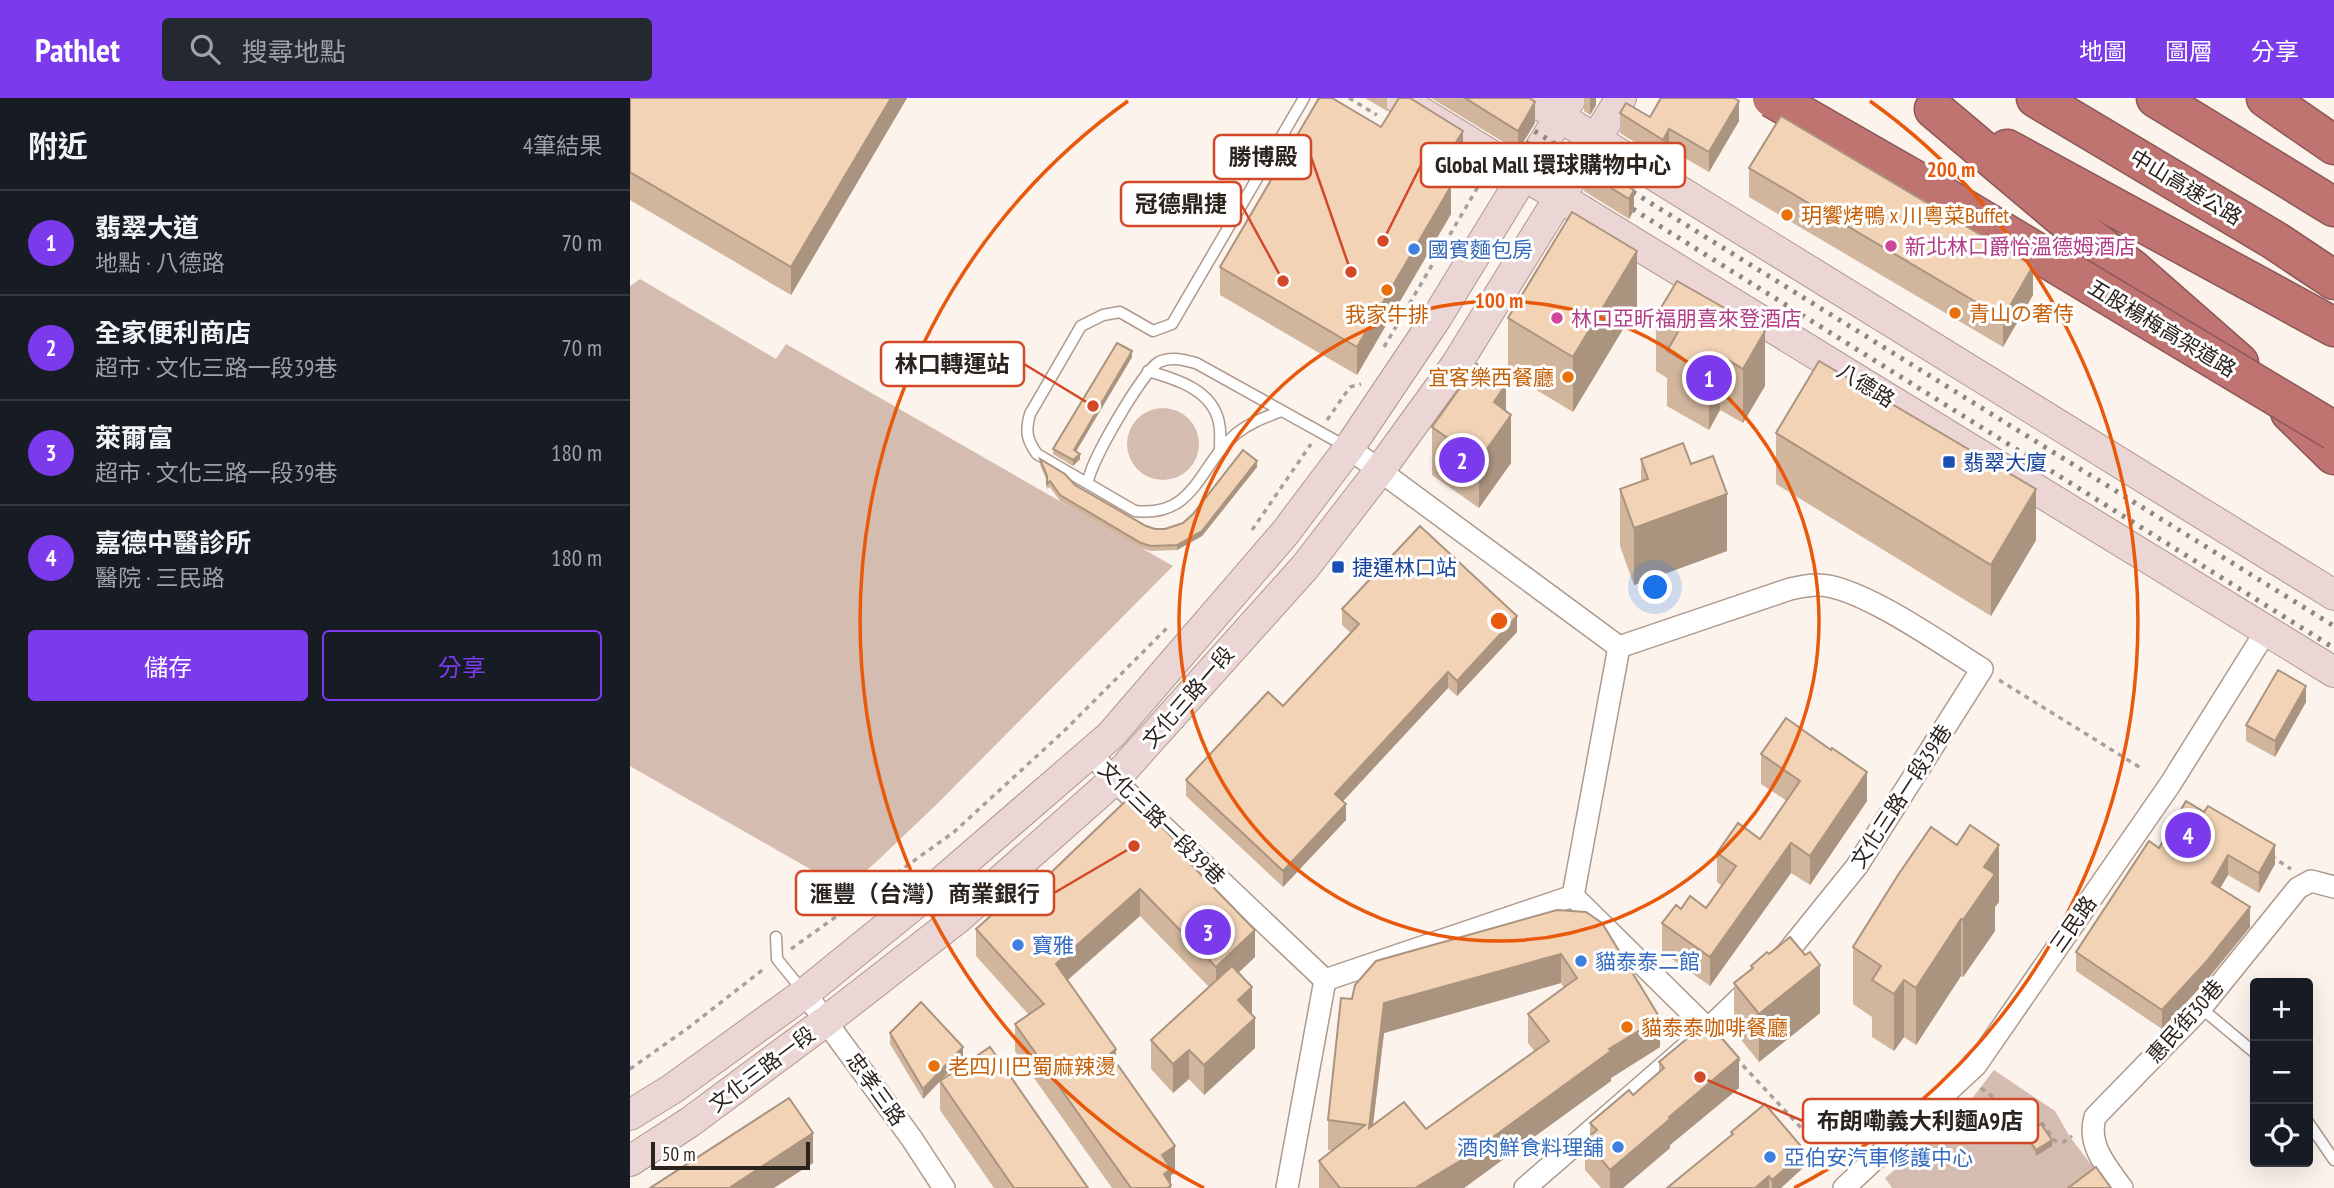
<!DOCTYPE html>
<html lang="zh-TW">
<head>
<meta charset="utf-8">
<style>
	:root { --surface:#171b24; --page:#242831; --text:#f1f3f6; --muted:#9ea1a6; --line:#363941; --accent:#7c3aed }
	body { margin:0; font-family:"PT Sans Narrow","Noto Sans TC","Noto Sans JP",sans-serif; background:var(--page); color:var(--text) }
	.controls { position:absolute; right:21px; bottom:21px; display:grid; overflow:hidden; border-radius:7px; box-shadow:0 7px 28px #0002 }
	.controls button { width:63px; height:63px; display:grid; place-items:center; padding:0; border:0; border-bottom:2px solid var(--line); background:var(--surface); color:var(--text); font:35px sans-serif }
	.scale { position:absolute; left:21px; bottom:18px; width:159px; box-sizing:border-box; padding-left:7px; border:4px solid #2b231e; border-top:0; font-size:19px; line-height:24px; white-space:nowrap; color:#2b231e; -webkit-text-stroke:5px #fff; paint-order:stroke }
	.you { position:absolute; left:1026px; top:490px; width:24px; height:24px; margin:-18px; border:5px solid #fff; border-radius:50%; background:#1a73e8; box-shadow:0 0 0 10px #1a73e833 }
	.badge { display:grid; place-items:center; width:46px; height:46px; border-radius:50%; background:var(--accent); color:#fff; font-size:23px; font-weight:700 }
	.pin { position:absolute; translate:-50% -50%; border:4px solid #fff; box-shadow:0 2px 7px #0006 }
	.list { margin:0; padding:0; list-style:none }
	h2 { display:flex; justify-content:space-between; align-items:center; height:91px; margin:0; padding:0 28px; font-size:30px }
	h2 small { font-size:23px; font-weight:400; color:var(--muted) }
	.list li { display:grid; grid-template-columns:46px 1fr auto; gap:21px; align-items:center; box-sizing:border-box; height:105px; padding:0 28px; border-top:2px solid var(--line) }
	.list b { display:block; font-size:26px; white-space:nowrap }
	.list p { margin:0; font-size:23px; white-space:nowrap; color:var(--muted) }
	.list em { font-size:23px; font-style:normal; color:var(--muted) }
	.actions { display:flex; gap:14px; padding:21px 28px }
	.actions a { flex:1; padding:16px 0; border:2px solid var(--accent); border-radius:7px; text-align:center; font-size:24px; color:var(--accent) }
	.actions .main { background:var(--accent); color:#fff }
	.icon { flex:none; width:38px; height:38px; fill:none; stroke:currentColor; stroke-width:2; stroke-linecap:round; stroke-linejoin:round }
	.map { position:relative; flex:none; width:1704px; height:1090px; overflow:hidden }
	header { display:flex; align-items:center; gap:42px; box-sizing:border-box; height:98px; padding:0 35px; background:var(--accent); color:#fff }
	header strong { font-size:33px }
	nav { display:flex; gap:38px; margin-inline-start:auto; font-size:24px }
	.search { width:490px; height:63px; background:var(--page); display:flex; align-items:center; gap:18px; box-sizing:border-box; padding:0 24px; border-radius:7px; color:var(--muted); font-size:26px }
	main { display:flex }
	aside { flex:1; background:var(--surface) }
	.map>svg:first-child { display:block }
</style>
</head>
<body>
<header>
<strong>Pathlet</strong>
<div class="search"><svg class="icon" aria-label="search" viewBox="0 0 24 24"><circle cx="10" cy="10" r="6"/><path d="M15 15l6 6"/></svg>搜尋地點</div>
<nav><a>地圖</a><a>圖層</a><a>分享</a></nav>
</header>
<main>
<aside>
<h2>附近<small>4筆結果</small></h2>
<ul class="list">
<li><span class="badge">1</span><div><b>翡翠大道</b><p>地點 · 八德路</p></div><em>70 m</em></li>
<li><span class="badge">2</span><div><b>全家便利商店</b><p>超市 · 文化三路一段39巷</p></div><em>70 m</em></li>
<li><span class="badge">3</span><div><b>萊爾富</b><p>超市 · 文化三路一段39巷</p></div><em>180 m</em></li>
<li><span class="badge">4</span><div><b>嘉德中醫診所</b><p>醫院 · 三民路</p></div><em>180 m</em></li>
</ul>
<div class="actions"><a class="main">儲存</a><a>分享</a></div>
</aside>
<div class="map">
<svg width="1704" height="1090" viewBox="0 0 1704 1090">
	<rect width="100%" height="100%" fill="#fcf3ed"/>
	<!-- green -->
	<g fill="#d4bcb0">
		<path d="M10 181 146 261 156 246 543 468 306 707 244 766 215 791 0 668V188Z"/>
		<circle cx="533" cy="346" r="36"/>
		<path d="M1364 972 1425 1013 1440 1039 1466 1073 1443 1090H1262L1255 1080 1326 1021Z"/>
	</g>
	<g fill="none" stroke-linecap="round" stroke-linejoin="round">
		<!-- lane casing -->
		<g stroke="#af998d" stroke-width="13">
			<g id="lane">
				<path d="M518 273C546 281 583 292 589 325 591 333 590 344 590 352"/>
				<path d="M651 313C636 319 621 324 607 335 569 366 566 420 505 413L407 356C397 342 395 334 400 316L451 228 473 217 490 214 523 233 542 226 674 0"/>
				<path d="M458 385C458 367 513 273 529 264 541 258 554 262 566 265L717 349"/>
				<path d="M146 839 147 861 173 893"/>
				<path d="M1571 910 1625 955"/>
				<path d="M1678 1024 1704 1062"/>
			</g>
		</g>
		<!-- street casing -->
		<g stroke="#af998d" stroke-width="24">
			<g id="street">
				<path d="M719 350 989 549"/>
				<path d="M461 655 484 682 695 882 657 1090"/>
				<path d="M943 798 1078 931"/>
				<path d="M695 882 943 798 989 549 1160 491C1169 489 1178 487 1187 487 1228 486 1315 548 1352 571L1227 768 1156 856 1078 931 895 1090"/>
				<path d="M175 895 282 1041 314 1090"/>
				<path d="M1214 1090 1346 967 1541 685 1636 533"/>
				<path d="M1492 1090C1476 1068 1457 1047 1465 1019L1571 910 1668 790 1681 783 1704 789"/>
			</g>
		</g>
		<!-- secondary casing -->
		<g stroke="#af998d" stroke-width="32">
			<g id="secondary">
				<path d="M768 0 1704 574"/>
				<path d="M899 0 1704 497"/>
				<path d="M0 1017 42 991 175 895 302 792 481 637 655 435 719 350 807 219 941 0"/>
				<path d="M0 1063 60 1024 196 923 327 821 484 682 675 469 750 372 826 267 991 0"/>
			</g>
		</g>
		<!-- highway casing -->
		<g stroke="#8b5855" stroke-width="41">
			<g id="highway">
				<path d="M1406 0 1644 142 1704 182"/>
				<path d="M1526 0 1704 109"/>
				<path d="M1636 0 1704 47"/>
				<path d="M1304 11 1432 119 1502 171 1609 265"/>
				<path d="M1377 51 1704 229"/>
				<path d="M1660 314 1704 357"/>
			</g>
		</g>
		<!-- path -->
		<g stroke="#a9a09b" stroke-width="3.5" stroke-dasharray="5 5" stroke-linecap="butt">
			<path d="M719 0 747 17"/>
			<path d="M754 249 849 87 846 77"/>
			<path d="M697 322 720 289 731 286"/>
			<path d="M622 432 681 346"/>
			<path d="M1369 582 1511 670"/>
			<path d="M1641 758 1661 771"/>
			<path d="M161 851 324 734 433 634 537 530"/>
			<path d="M1106 960 1202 1063"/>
			<path d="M0 971 58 930 135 870"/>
			<path d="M1351 990 1375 1008 1413 1026 1425 1043 1434 1044 1442 1038"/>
		</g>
		<!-- lane -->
		<use href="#lane" stroke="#fff" stroke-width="10"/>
		<!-- street -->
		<use href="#street" stroke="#fff" stroke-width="21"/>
		<!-- secondary -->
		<use href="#secondary" stroke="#ecd5d5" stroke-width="30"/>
		<!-- highway -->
		<use href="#highway" stroke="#bf7472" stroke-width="38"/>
		<!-- rail -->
		<g stroke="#8f8681" stroke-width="5" stroke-dasharray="3.5 7" stroke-linecap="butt">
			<path d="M851 0 1704 528"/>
			<path d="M878 33 1704 550"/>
		</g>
		<!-- highway-bridge casing -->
		<g stroke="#8b5855" stroke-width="41" stroke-linecap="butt">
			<path id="highway-bridge" d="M1142 0 1313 98 1704 333"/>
		</g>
		<!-- highway-bridge -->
		<use href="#highway-bridge" stroke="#bf7472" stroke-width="38"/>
	</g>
	<!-- wall -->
	<g fill="#d1b59c" fill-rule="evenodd">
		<path d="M0 0H277L161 197 0 102Z"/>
		<path d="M735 0H757V13Z"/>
		<path d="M801 0H900L905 25 888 53Z"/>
		<path d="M954 0H966V7L960 17 954 13Z"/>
		<path d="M990 15 1020 19 1109 23 1079 74 1039 51 1033 62 990 35Z"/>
		<path d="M751 29 833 60 817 86 821 116 727 277 590 197V169Z"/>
		<path d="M922 44 928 68 924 75 918 71V51Z"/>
		<path d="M1119 70 1403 197 1373 249 1119 99Z"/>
		<path d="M954 73 1004 92V112L999 121 954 93Z"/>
		<path d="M1007 208 943 314 878 275V220Z"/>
		<path d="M1026 218 1135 233V288L1113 325 1090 312 1079 332 1037 308V280L1026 273Z"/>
		<path d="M502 259 446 353 450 361 443 368 423 356V351Z"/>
		<path d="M876 313 881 365 849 410 802 377V329Z"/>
		<path d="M1146 335 1406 442 1361 518 1146 386Z"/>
		<path d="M410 361 445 387 516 428 525 431H535L553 425 627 369 572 438 547 452 521 453 511 450 430 403 420 389 417 391V383L410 367Z"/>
		<path d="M1011 361 1097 453 1004 487 990 448V391L1011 384Z"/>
		<path d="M712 511 887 534 827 598 818 590 712 703 716 722 653 789 556 698V682L653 608 721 535 712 527Z"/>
		<path d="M1676 604 1645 659 1616 643V627Z"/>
		<path d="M1131 656 1237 703 1180 787 1161 775 1080 888 1032 854V825L1051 811 1076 810 1092 788 1087 784V755L1130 741 1157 703 1131 686Z"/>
		<path d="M1556 703 1645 766 1629 795 1598 777 1590 790 1620 829 1576 883 1532 931 1446 873V854L1529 750Z"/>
		<path d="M553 758 625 859 608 875 622 918 625 950 574 997 559 981 543 995 521 971V942L579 889 510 818 438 882 486 966 545 1075 541 1077V1090H482L385 953V926L399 917 346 858V831L409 786Z"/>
		<path d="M1369 804 1365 809V833L1333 879 1331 878 1286 947 1274 939 1264 953 1242 939V919L1223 906V849Z"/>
		<path d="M927 812 1030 949 981 980V983L834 1090H689V1063L702 1052H698V1022L722 901ZM931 885 934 890 898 916V945L905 954 796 1031 743 1027 754 935Z"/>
		<path d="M1121 868 1190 915 1129 964 1104 933V885L1121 872Z"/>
		<path d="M260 935 333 959 293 1001 260 946Z"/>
		<path d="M1029 964 1109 990 1040 1047V1050L993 1090H971L955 1072V1042L960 1038V1025L1003 997 1029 975Z"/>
		<path d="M310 983 458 1090H364L310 1012Z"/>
		<path d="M1101 1034 1175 1068 1151 1090H1037L1101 1037Z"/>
		<path d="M1395 1036 1422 1048 1406 1058 1395 1041Z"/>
	</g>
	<!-- shaded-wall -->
	<g fill="#aa947f">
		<path d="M261 0H277L161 197V169Z"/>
		<path d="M960 0H966V7L960 17Z"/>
		<path d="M1109 3V23L1079 74V54Z"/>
		<path d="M905 4V25L888 53V33Z"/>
		<path d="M1039 31V51L1033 62V42Z"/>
		<path d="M833 33V60L812 94V67Z"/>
		<path d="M928 47V68L924 75V55Z"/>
		<path d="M821 88V116L727 277V249Z"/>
		<path d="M1004 92V112L999 121V101Z"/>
		<path d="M1007 153V208L943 314V259Z"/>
		<path d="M1403 168V197L1373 249V220Z"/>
		<path d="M1135 233V288L1113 325V271Z"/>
		<path d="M502 253V259L444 357V352Z"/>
		<path d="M1090 257V312L1079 332V277Z"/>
		<path d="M876 286V324L881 317V365L849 410V362L864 304Z"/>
		<path d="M450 356V361L443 368V362Z"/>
		<path d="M627 363V369L572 438 547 452V447Z"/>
		<path d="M1406 391V442L1361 518V467Z"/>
		<path d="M1097 396V453L1004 487V430Z"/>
		<path d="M887 518V534L827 598V583Z"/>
		<path d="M818 574V590L705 712V696Z"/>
		<path d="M1676 588V604L1645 659V643Z"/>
		<path d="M1237 674V703L1180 787V758Z"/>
		<path d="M716 706V722L653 789V773Z"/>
		<path d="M1161 745V775L1080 888V859Z"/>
		<path d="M1369 747V804L1365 809V833L1333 879V822L1354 769Z"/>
		<path d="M1645 747V766L1629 795V775Z"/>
		<path d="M1598 757V777L1582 804V785Z"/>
		<path d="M510 791V818L426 892V866Z"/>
		<path d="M1620 809V829L1576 883 1532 931V912Z"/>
		<path d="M1331 821V878L1286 947V890Z"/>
		<path d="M625 832V859L586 896V869Z"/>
		<path d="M931 856V885L754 935 739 1059V1030L754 905Z"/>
		<path d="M1190 867V915L1129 964V916Z"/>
		<path d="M1274 882V939L1264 953V896Z"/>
		<path d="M622 889V918L608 902Z"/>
		<path d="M625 920V950L574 997V967Z"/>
		<path d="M1030 920V949L981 980V983L834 1090H785L979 951Z"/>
		<path d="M333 949V959L293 1001V991Z"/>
		<path d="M486 951V978L480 956Z"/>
		<path d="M559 952V981L543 995V966Z"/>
		<path d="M1109 960V990L1040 1047V1050L993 1090H980V1072L1039 1019Z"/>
		<path d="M183 1035V1065L144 1090H99Z"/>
		<path d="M1422 1042V1048L1406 1058V1052Z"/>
		<path d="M545 1048V1075L541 1077V1090H534L532 1057Z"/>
		<path d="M1175 1053V1068L1151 1090H1142V1082Z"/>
		<path d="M1139 1078V1090H1125Z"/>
	</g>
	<!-- building -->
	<g fill="#f3d3b5" stroke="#aa947f" stroke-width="2" fill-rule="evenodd">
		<path d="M0 0H261L161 169 0 74Z"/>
		<path d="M689 0H702L751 29 769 0H780L833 33 812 67 817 86 821 88 727 249 590 169Z"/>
		<path d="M835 0H900L905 4 888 33Z"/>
		<path d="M1031 0H1104L1109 3 1079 54 1039 31 1033 42 990 15 996 5 1020 19Z"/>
		<path d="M1151 18 1403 168 1373 220 1119 70Z"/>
		<path d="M922 44 928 47 924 55 918 51Z"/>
		<path d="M959 65 1004 92 999 101 954 73Z"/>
		<path d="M942 114 1007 153 943 259 878 220Z"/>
		<path d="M1047 183 1135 233 1113 271 1090 257 1079 277 1037 253 1049 232 1026 218Z"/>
		<path d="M487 245 502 253 444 352 450 356 443 362 423 351Z"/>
		<path d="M1189 263 1406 391 1361 467 1146 335Z"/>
		<path d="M847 266 876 286 864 304 881 317 849 362 802 329Z"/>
		<path d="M1053 345 1061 366 1083 358 1097 396 1004 430 990 391 1018 381 1011 361Z"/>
		<path d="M613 352 627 363 572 433 547 447 521 448 511 445 430 397 420 383 417 386V378L410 361 435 376 445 387 516 428 525 431H535L553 425 563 416Z"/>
		<path d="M790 428 887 518 827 583 818 574 705 696 716 706 653 773 556 682 638 594 653 608 729 526 712 511Z"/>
		<path d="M1648 572 1676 588 1645 643 1616 627Z"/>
		<path d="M1156 620 1201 652 1202 650 1237 674 1180 758 1161 745 1080 859 1032 825 1046 807 1051 811 1060 798 1076 810 1106 768 1087 755 1108 725 1130 741 1170 683 1131 656Z"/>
		<path d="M502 697 553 751 549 754 625 832 586 869 510 791 426 866 486 951 480 956 545 1048 532 1057 541 1071 534 1076 541 1087 537 1090H501L385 926 414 906 346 831 403 780 409 786Z"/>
		<path d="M1556 703 1574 714 1578 708 1645 747 1629 775 1598 757 1582 785 1620 809 1576 864 1532 912 1446 854 1519 743 1529 750Z"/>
		<path d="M1340 727 1369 747 1354 769 1365 776 1333 822 1331 821 1286 890 1274 882 1264 896 1242 882 1251 868 1223 849 1268 777 1301 729 1327 747Z"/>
		<path d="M927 812 956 814 972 825 1030 920 979 951 981 953 833 1061 785 1090H710L689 1063 735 1027 698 1022 711 900 722 901 725 887 746 863ZM931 856 947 880 898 916 919 943 796 1031 774 1004 739 1030 754 905Z"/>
		<path d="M1160 839 1175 857 1180 854 1190 867 1129 916 1104 885 1123 870 1121 868 1137 854 1139 856Z"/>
		<path d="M602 868 622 889 608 902 625 920 574 967 559 952 543 966 521 942Z"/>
		<path d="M291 904 333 949 293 991 260 935Z"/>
		<path d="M1082 929 1109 960 1039 1019 1040 1021 980 1072 955 1042 967 1032 960 1025 999 992 1003 997 1034 970 1029 964 1065 934 1069 940Z"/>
		<path d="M360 949 458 1090H384L310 983Z"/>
		<path d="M159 1000 183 1035 99 1090H20Z"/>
		<path d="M1135 1006 1175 1053 1142 1082 1139 1078 1125 1090H1037L1103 1036 1101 1034Z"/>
		<path d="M1411 1026 1422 1042 1406 1052 1395 1036Z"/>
		<path d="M1466 1069 1481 1090H1438Z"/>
	</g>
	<!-- distance rings -->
	<g fill="none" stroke="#e8590c" stroke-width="3.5">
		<circle cx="869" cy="523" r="320"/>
		<path d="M574 1090A639 639 0 0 1 498 3M1240 3A639 639 0 0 1 1164 1090"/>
	</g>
	<!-- markers -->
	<g fill="#e8710a" stroke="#fff" stroke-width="2.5">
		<circle cx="1157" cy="117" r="7"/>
		<circle cx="757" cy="192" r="7"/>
		<circle cx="1325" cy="215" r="7"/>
		<circle cx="938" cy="279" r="7"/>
		<circle cx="997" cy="929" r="7"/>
		<circle cx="304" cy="968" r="7"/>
	</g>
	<g fill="#d1479c" stroke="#fff" stroke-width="2.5">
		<circle cx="1261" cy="148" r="7"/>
		<circle cx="927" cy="220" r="7"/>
	</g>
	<g fill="#3f7fe0" stroke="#fff" stroke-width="2.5">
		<circle cx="784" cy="151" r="7"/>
		<circle cx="388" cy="847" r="7"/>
		<circle cx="951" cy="863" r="7"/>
		<circle cx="988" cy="1049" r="7"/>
		<circle cx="1140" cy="1059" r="7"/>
	</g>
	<g fill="#1a4fb4" stroke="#fff" stroke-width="2.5">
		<rect x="1312" y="357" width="14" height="14" rx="3.5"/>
		<rect x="701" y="462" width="14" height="14" rx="3.5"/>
	</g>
	<g text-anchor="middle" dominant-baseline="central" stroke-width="6" stroke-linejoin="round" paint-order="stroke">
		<!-- street labels -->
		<g font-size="21" fill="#2b231e" stroke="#fff">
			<text transform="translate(1556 89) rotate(31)">中山高速公路</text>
			<text transform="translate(1532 230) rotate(31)">五股楊梅高架道路</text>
			<text transform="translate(1236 287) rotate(32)">八德路</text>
			<text transform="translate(558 599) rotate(-49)">文化三路一段</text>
			<text transform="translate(1271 698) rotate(-57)">文化三路一段39巷</text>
			<text transform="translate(532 725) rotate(44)">文化三路一段39巷</text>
			<text transform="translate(1443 826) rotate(-55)">三民路</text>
			<text transform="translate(1555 923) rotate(-48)">惠民街30巷</text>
			<text transform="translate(132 971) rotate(-37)">文化三路一段</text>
			<text transform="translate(246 991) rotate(54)">忠孝三路</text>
		</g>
		<!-- food labels -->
		<g font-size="21" fill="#c56008" stroke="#fff" text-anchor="start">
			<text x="1171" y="117">玥饗烤鴨 x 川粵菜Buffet</text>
			<text x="1339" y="215">青山の奢侍</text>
			<text x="757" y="216" text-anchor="middle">我家牛排</text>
			<text x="924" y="279" text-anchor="end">宜客樂西餐廳</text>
			<text x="1011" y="929">貓泰泰咖啡餐廳</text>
			<text x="318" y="968">老四川巴蜀麻辣燙</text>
		</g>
		<!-- hotel labels -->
		<g font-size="21" fill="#b23c85" stroke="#fff" text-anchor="start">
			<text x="1275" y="148">新北林口爵怡溫德姆酒店</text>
			<text x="941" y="220">林口亞昕福朋喜來登酒店</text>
		</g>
		<!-- shop labels -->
		<g font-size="21" fill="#366cbe" stroke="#fff" text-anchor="start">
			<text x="798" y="151">國賓麵包房</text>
			<text x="402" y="847">寶雅</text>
			<text x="965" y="863">貓泰泰二館</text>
			<text x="974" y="1049" text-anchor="end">酒肉鮮食料理舖</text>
			<text x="1154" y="1059">亞伯安汽車修護中心</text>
		</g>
		<!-- transit labels -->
		<g font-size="21" fill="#164399" stroke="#fff" text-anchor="start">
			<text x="1333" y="364">翡翠大廈</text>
			<text x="722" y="469">捷運林口站</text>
		</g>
	</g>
	<circle cx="869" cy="523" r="10" fill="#e8590c" stroke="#fff" stroke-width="3.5"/>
	<g font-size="21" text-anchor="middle" font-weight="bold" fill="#e8590c" stroke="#fff" stroke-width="6" stroke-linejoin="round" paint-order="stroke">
		<text x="1321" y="79">200 m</text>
		<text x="869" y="210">100 m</text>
	</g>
	<!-- callouts -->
	<path fill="none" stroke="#d34928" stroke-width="2.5" d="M721 174L681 59M753 143L791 67M653 183L611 106M463 308L394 266M504 748L424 795M1070 979L1173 1023"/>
	<g fill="#d34928" stroke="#fff" stroke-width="2.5">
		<circle cx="721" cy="174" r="7"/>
		<circle cx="753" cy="143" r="7"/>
		<circle cx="653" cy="183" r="7"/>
		<circle cx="463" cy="308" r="7"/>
		<circle cx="504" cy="748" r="7"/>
		<circle cx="1070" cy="979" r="7"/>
	</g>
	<g fill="#fff" stroke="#d34928" stroke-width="2.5">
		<rect x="584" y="37" width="97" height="44" rx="7"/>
		<rect x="791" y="45" width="264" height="44" rx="7"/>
		<rect x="491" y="84" width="120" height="44" rx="7"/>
		<rect x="251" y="244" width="143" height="44" rx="7"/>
		<rect x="166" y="773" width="258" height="44" rx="7"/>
		<rect x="1173" y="1001" width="235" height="44" rx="7"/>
	</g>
	<g font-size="23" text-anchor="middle" font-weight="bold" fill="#2b231e">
		<text x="633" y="67">勝博殿</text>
		<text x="923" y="75">Global Mall 環球購物中心</text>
		<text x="551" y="114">冠德鼎捷</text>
		<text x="322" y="274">林口轉運站</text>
		<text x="295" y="804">滙豐（台灣）商業銀行</text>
		<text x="1290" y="1031">布朗嘞義大利麵A9店</text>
	</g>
</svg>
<div class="controls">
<button>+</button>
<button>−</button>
<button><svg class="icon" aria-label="locate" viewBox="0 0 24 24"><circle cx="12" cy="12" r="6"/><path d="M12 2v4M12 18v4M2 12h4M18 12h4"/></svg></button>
</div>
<div class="scale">50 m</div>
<div class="you"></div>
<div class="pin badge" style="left:1079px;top:280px">1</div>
<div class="pin badge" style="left:832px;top:362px">2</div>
<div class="pin badge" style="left:578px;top:834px">3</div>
<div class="pin badge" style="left:1558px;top:737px">4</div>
</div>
</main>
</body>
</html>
